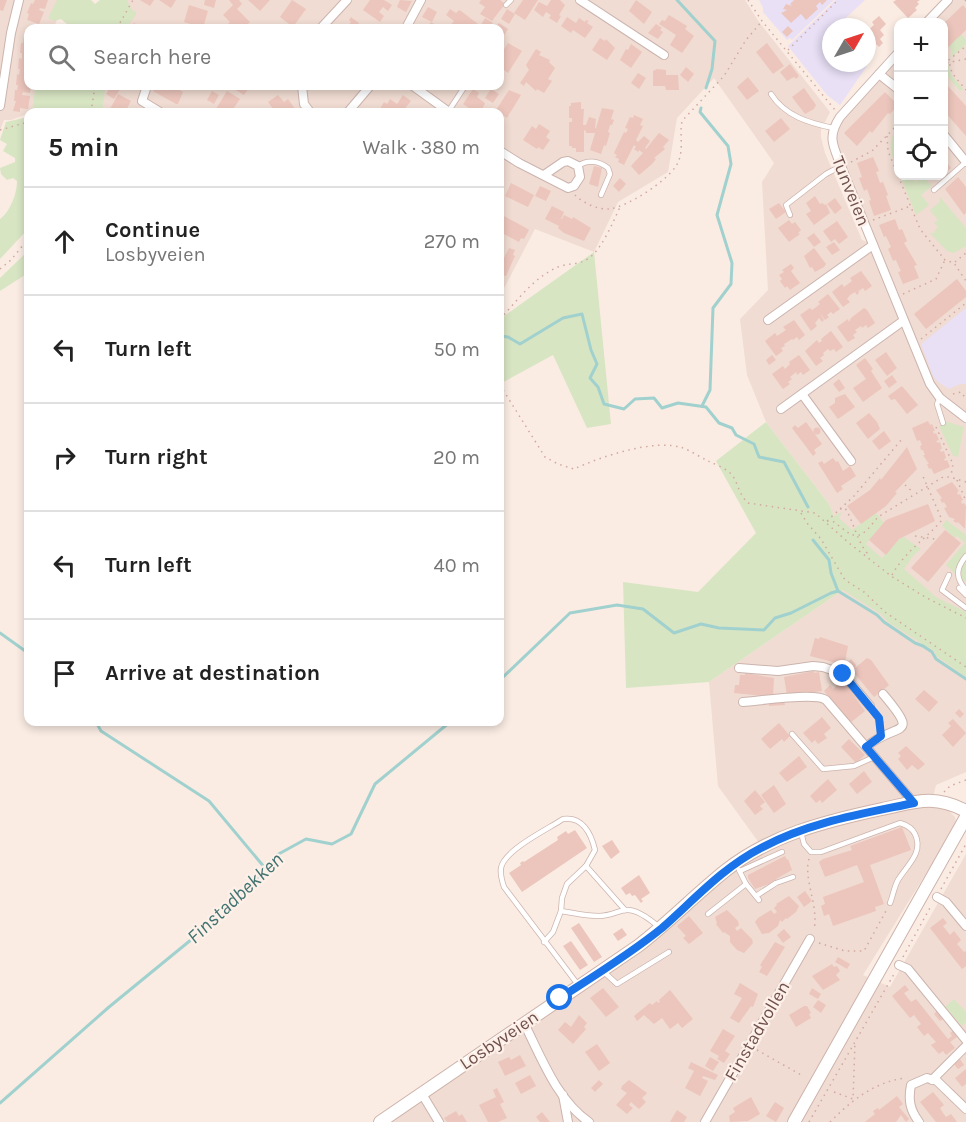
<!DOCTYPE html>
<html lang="en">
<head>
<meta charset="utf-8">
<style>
	:root { --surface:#fff; --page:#f6f6f6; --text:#222; --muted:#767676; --line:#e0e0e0 }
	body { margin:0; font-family:Karla,sans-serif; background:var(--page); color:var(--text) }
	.controls { position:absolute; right:18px; top:18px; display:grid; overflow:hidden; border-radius:12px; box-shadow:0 3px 9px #0003 }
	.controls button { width:54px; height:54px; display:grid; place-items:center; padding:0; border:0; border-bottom:2px solid var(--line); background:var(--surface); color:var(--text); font:30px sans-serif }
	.compass { position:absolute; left:822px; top:18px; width:54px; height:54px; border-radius:50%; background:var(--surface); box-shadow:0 3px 9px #0003; rotate:51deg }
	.stop { position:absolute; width:18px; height:18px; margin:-14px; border:4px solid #1a73e8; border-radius:50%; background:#fff }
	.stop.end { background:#1a73e8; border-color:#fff; box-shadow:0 2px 6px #0008 }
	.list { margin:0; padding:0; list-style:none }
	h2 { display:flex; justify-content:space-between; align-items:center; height:78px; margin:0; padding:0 24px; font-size:26px }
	h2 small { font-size:20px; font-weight:400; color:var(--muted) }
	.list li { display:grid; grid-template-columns:39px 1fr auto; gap:18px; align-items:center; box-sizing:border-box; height:108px; padding:0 24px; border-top:2px solid var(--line) }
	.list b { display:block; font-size:22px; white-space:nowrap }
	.list p { margin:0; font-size:20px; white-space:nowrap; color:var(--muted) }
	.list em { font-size:20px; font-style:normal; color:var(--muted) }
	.icon { flex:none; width:33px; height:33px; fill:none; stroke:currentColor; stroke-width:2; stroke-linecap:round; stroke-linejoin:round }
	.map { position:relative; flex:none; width:966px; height:1122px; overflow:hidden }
	.search { position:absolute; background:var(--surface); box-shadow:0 3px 9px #0003; left:24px; top:24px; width:480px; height:66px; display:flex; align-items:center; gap:15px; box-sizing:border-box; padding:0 21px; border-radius:12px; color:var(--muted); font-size:22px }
	.panel { position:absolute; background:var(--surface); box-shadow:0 3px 9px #0003; left:24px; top:108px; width:480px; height:618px; border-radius:12px }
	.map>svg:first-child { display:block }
</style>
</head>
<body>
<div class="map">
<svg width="966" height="1122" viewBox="0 0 966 1122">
	<rect width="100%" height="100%" fill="#faece3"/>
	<!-- residential -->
	<g fill="#f0dcd2">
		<path d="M0 0H64L54 28H28V86H44L40 109 11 120H4L0 130Z"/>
		<path d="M108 0H745L759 22 830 112 821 130V137L825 153 862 240 872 244 841 166 833 128 898 53V176H944V22H927L948 0H966V772L936 785 931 806 947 809 955 817 956 822 953 830 863 975 890 987 966 854V1122H382L671 919 762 847 718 786 709 682 859 579 829 504 766 422 747 375 740 319 768 290 762 182 774 163 714 78 677 118 668 172 618 202 594 252 535 229 500 296V112H92L94 86H500V28H115Z"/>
	</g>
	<!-- education -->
	<g fill="#e9e0f6">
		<path d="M759 0H834L792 40 790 38 787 40 763 12V8Z"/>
		<path d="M836 0H865L836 27H831V63H863L867 66 840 105 827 95 788 46Z"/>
		<path d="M966 308V384H960L949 389 938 382 933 376 921 344Z"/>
	</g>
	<!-- green -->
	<g fill="#d8e5c3">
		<path d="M57 0H91L95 4 100 0H127L132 10 136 12V15L126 28H67V24L61 19 54 21 48 18Z"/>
		<path d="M961 34 966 40V44L952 57V50L949 46Z"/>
		<path d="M948 65 951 74 963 89 960 91 944 72V67Z"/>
		<path d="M38 86H97L105 91 102 112H32L35 89Z"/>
		<path d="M28 117V229L0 259V219C10 212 17 194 17 181L13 178 7 180 1 174 0 168 15 162V158L3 151 7 144 0 140 6 122Z"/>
		<path d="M898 128V136L894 141 898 146V172C892 155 885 143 898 128Z"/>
		<path d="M900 176H910L916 182 920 179 917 176H923L932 186 921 195 929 205 916 215Z"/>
		<path d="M939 196 966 228V246L954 253 947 251 930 233H934L938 226 934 223 938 220 930 210 940 202Z"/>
		<path d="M28 251V273L0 291V278Z"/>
		<path d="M594 252 611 424 587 428 553 355 500 384V319Z"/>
		<path d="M766 422 829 504 834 516 842 512 839 518 852 530 876 513 884 523 866 544 882 558 899 539 904 537 921 549 914 555 904 569 936 597 966 612V677L935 655V652L888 622 881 614 843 590 709 682 626 688 623 582 698 592 756 533 716 461Z"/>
		<path d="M948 422 964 427 958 457 953 456 939 426Z"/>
		<path d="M946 520 966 535V583L946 565 965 543 957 536 955 538 942 526Z"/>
		<path d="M954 999 966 1012V1022L962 1026 945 1007Z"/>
	</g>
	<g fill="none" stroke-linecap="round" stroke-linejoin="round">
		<!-- stream -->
		<g stroke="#a1d1ce" stroke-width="3">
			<path d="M677 0 715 41 712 69 706 88"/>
			<path d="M701 108 700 112 728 146 731 164 717 215 732 263 731 284 713 308 710 390 702 406"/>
			<path d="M500 336 508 337 520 344 563 318 582 314 591 350 597 364 590 378 598 387 604 404 624 409 635 399 654 398 662 408 678 403 706 407 719 423 732 428 736 435 754 444 759 457 784 462 808 507"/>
			<path d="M813 540 829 560 831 573 838 591"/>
			<path d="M0 633 28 653"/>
			<path d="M500 680 570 613 617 605 643 609 674 633 701 624 719 628 764 630 775 618 791 613 831 593 838 591 877 615 884 622 915 643 923 646 932 652 936 659 966 679"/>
			<path d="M96 722 101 731 209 801 265 868"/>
			<path d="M0 1103 109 1007 192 939 204 924 252 884 275 856 306 839 332 844 351 834 375 784 450 722"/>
		</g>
	</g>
	<!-- building -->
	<g fill="#ecc6bd">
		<path d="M0 0H7L3 11 0 10Z"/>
		<path d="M35 0H48L45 9 40 8 39 10 44 12 39 24 27 20 29 14 27 13 31 3 33 4Z"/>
		<path d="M140 0H154L150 6Z"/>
		<path d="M159 0H176L171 8Z"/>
		<path d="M205 0H216L214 8 204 5Z"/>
		<path d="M229 0H239L242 4 237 9 250 22 243 28H224L230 22 223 15 233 5Z"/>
		<path d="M248 0H270L260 11Z"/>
		<path d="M292 0 306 9 293 27 280 17Z"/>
		<path d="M370 0H384L392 5 388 11 383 7 379 12 384 16 380 22 363 10Z"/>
		<path d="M400 0 412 1 406 12 397 7Z"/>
		<path d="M481 0H500L505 4 492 21 480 14 485 7 479 3Z"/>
		<path d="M523 0H538L525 20 514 13Z"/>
		<path d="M551 0H560L565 5 559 15 561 16 557 23 549 18 551 15 546 12 543 17 534 10 539 2 547 6Z"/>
		<path d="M636 0 652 12 644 24 629 11Z"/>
		<path d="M794 0H827L822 5 820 2 816 6 818 9 806 20 801 14 791 23 781 13 787 10 783 9 786 4 792 6 790 4Z"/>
		<path d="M896 0H920L917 2 919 4 915 8 917 10 908 18 893 2Z"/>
		<path d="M189 5 208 11 203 28 184 22Z"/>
		<path d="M963 5 966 9V30L944 51V23Z"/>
		<path d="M428 7 437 12 432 22 422 17Z"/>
		<path d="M450 9 456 13 459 10 461 11 478 24 475 28H453L450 26 454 21 446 15Z"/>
		<path d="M507 9 515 14 509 24 501 19Z"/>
		<path d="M669 15 687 26 685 29 694 36 682 53 670 45 676 35 659 24 662 20 665 21Z"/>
		<path d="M879 16 886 24 880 30 884 35 880 39 883 43 879 47 875 43 869 48 867 31 874 25 872 22Z"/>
		<path d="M351 17 359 23 355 28H347L351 22 349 20Z"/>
		<path d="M567 17 576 23 579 18 585 22 586 20 589 21 587 23 593 27 585 38 573 30 571 33 561 26Z"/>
		<path d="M485 18 493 23 490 28 480 27Z"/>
		<path d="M431 22 440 28H427Z"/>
		<path d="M134 23 144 28H130Z"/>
		<path d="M499 23 508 29 502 39 500 38V28H495Z"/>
		<path d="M656 24 662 28 660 30 663 32 658 39 648 33Z"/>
		<path d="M788 26 793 31 787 37 782 32Z"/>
		<path d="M25 31H28V61L26 60V63H28V77L24 76V79L28 80V86H31L30 93 23 92 22 95 30 96 28 109 20 108V112L13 111 16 101H14L15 90H17L18 85H16L17 74 19 75 20 69H18L19 58 22 59V53H20L21 43H23Z"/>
		<path d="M600 38 605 41 606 39 615 48 607 60 592 50Z"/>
		<path d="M508 43 522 51 508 73 500 67V56Z"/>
		<path d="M767 43 784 66 773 74 756 52Z"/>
		<path d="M631 44 642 52 631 68 620 60 626 49 628 50Z"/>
		<path d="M536 49 541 52 539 55 550 60 549 62 555 68 548 79 552 81 544 93 537 89 536 91 526 82 524 86 520 83 529 70 526 65Z"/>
		<path d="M790 64 799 76 796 79 794 77 787 81 780 72Z"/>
		<path d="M686 67 694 74 688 82 680 75Z"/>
		<path d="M657 69 666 70V75H678L679 90H666L665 86H653V71Z"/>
		<path d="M638 73 646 78 639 89 631 83Z"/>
		<path d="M748 77 759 91 747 100 737 87Z"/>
		<path d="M944 78 947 83 946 84 966 106V136L944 111Z"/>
		<path d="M111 86 120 89 114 99 106 94Z"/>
		<path d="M149 86H172L183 92 178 104H176L153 91 155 89Z"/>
		<path d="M229 86H250L244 95Z"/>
		<path d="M804 88 816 105 814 109 805 114 792 97Z"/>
		<path d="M473 89 479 93 477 97 485 103 481 112H475L463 104Z"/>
		<path d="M491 89 499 94 493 103 485 98Z"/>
		<path d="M509 90 521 95 507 118 496 110Z"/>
		<path d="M212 91 219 95 214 104 207 100Z"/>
		<path d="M227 91 240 99 231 112H222L216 109Z"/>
		<path d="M885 92 898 105 890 114 888 113 872 133 870 131 857 146 844 133Z"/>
		<path d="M118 94 131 101 125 112 109 111Z"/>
		<path d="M278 95 284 102 288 99 295 109 290 112H270L274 110 268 102Z"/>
		<path d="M403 95 411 101 402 112H385L380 109 384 102 387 104 390 99 397 104Z"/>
		<path d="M581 102V109H584L583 125H586L589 117 596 119 595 128H596L602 108 614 110 611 119 614 120 612 125H610L608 132 610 133 606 146 604 145 601 154 590 150 595 133H586V131L584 130V152H576V148H572V146H569V122H572V118H569V106H571V103Z"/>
		<path d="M634 115 643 119 640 125 643 126 636 140 638 142 644 136 650 141 645 148 646 149 659 133 669 140 663 147 665 149 654 158 656 159 652 164 639 175 631 166 643 153 639 150 638 152 634 149 636 147 634 145 624 165 618 162 619 159 615 157 617 155 614 153 624 132 626 133 628 129 625 128 630 117 633 118Z"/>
		<path d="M781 118 790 129 774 142 765 131Z"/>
		<path d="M539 124 550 131 546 137 550 140 543 150 538 147 537 149 523 140 532 126 536 129Z"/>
		<path d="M873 157 879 171 876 172 880 183 883 182 888 195 886 196 891 210 874 216 869 201 871 200 867 189 864 191 859 178 862 177 857 163Z"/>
		<path d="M944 159 951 168 944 174Z"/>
		<path d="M594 166 602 168 598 187 589 184Z"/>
		<path d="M958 177 966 187V213L964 215 945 189Z"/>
		<path d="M620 178 626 184 619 192 613 186Z"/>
		<path d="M511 183 534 195 528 207 505 196Z"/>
		<path d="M540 186 551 191 546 201 535 196Z"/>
		<path d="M815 196 820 204 822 203 825 205 826 204 830 213 814 225 806 214 811 211 806 203Z"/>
		<path d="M835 198 842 208 835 214 827 204Z"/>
		<path d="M779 203 786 212 776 219 769 209Z"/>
		<path d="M552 206 564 212 561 219H562L564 215 572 219 573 217 591 228 584 241 564 233 558 228 559 226 545 219Z"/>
		<path d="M502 215 526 228 529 230 524 239 521 238 519 242 500 232V221Z"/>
		<path d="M895 219 899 230 902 229 907 241 904 243 917 265 914 266 919 278 903 284 898 272 901 271 898 265 896 260 893 261 888 249 891 247 886 236 884 237 879 225Z"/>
		<path d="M789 220 792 224 795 222 801 230 798 233 800 234 789 242 778 228Z"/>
		<path d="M837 221 848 237 839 244 835 239 831 242 823 231Z"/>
		<path d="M814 233 821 242 814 247 807 238Z"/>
		<path d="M834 242 840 250 832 255 826 247Z"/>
		<path d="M509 248 515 250 513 255 515 256 506 276 500 274V266Z"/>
		<path d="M814 248 826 264 824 267 815 272 812 267 810 268 804 256Z"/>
		<path d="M791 264 794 268 791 271 800 283 790 290 787 286 785 288 780 281 782 279 779 275 784 272 782 270Z"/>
		<path d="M861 271 872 286 865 291 863 288 859 291 858 289 859 293 857 295 855 292 850 295 847 299 850 302 843 307 832 292 842 284 844 287 852 281 850 278Z"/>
		<path d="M957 279 966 291V297L926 329 914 314Z"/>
		<path d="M828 294 840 309 833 314 831 312 827 315 829 317 825 320 819 312 824 320 822 322 819 318 815 323 817 326 811 331 800 315 810 308 812 310 815 308 820 304 818 302Z"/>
		<path d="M864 308 867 310 875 323 868 328 866 325 862 328 861 326 855 330 857 332 853 335 855 338 848 342 837 327 848 319 849 322 851 318Z"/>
		<path d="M794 320 805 335 799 340 797 337 793 340 792 339 784 344 785 346 781 348 783 351 776 356 765 341 775 333 777 336 786 330 783 327Z"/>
		<path d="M831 331 843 347 836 352 834 349 830 351 828 349 823 353 824 355 820 358 823 361 816 366 805 351 817 340 819 343 822 341 821 339Z"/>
		<path d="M886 352 897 368 887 376 875 360Z"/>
		<path d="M772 355 776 360 769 365 766 360Z"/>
		<path d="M799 355 810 370 803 375 801 372 797 375 796 372 790 377 792 379 788 382 790 384 783 389 772 374 783 366 785 369 790 364 789 362Z"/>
		<path d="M865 358 873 369 871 371 882 388 863 402 853 388 866 379 856 365Z"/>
		<path d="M892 375 897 382 889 388 884 381Z"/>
		<path d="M839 379 845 388 839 392 833 384Z"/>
		<path d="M902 386 918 405 907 414 895 399 891 400 888 396Z"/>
		<path d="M845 394 855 407 838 419 829 407 835 403V398Z"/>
		<path d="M869 413 877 422 880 429 868 439 856 423Z"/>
		<path d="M928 421 930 425 932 424 935 431H933L934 434 936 433 939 440 936 441 938 443 940 442 942 449H940L941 452 944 451 946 458 944 459 945 461 947 460 950 467 934 474 931 468 929 469 927 464H929L923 455H925L923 450H921L920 446 922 445 920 440 917 441 912 428Z"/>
		<path d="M806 422 822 444 814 450 816 453 813 456 792 428 795 425 798 428Z"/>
		<circle cx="817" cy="431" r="3.5"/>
		<path d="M884 431 891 441 879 450 872 441Z"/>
		<path d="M907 447 917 469 895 492 897 493 886 506 861 524 847 506 870 490 880 478 881 480Z"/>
		<path d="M833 458 836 462 838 461 843 471 850 466 856 476 841 486 843 489 837 493 818 463 822 461 824 464Z"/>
		<path d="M952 482 959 491 957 492 958 495 960 494 963 500 961 501 962 504 964 503 966 506 965 529 958 522 957 523 953 521 955 519 949 517 944 508 947 507 944 502 942 503 940 499 942 498 936 490Z"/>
		<path d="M928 504 935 521 899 539 886 555 869 540 886 520Z"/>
		<path d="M945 530 961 543 928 582 911 568Z"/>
		<path d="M820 637 848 646 845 662 847 663 851 659 856 665 855 668 867 658 871 660 889 685 874 697 851 669 849 671 844 665 810 656 815 638 819 639Z"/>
		<path d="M814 671V673L819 672 822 691 787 696 784 677Z"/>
		<path d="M745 673 774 678 773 697 734 693 735 685H739L740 675H745Z"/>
		<path d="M841 682 847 686 865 711 850 723 824 691 830 685 833 689Z"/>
		<path d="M924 690 938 702 929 712 915 699Z"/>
		<path d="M784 702 785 705 769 706V703Z"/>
		<path d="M959 709 964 714 960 718 955 713Z"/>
		<path d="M822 717 831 728 824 734 827 738 818 744 815 740 812 743 803 733Z"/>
		<path d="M953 719 966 733 953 747 942 735 951 726 948 723Z"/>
		<path d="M779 723 790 736 784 742 782 739 770 749 761 739Z"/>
		<path d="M849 739 865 755 856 763 841 747Z"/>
		<path d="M906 746 925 764 918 770 912 765 907 770 898 759 901 756 898 753Z"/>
		<path d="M799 756 807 767 787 782 779 773Z"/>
		<path d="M864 771 872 782 857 794 849 784Z"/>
		<path d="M828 779 837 790 822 803 820 800 816 803 810 796Z"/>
		<path d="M774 785 786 804 774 813 761 795Z"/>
		<path d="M755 790 765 802 760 806 763 809 755 815 744 801Z"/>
		<path d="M902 827 911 850 870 865 884 904 875 907 876 911 833 926 829 914 824 916 821 906 825 904 823 897 864 882 857 865 825 877 819 862 823 859 852 850 850 846Z"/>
		<path d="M575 830 587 848 522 892 509 873 521 865 520 863 523 861 524 862 558 840 557 837 566 831 568 834Z"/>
		<path d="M612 840 620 852 611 859 602 846Z"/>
		<path d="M785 856 787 860 788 859 792 870 776 879 777 881 755 889 748 878V875Z"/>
		<path d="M639 875 650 893 641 899 643 901 641 903 635 895 632 896 630 893 626 895 621 888Z"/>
		<path d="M805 891 812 901 804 907 797 897Z"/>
		<path d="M789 896 799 906 796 912 787 919 786 918 782 922 780 920 778 926 769 933 762 934 755 922 758 918 771 910 774 914 777 912 774 908 777 905 776 904Z"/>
		<path d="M727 910 738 921 739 925 735 928 737 931 741 928 752 939 753 943 744 953 737 950 730 942V936L724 932 723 933 716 924 717 923 715 917Z"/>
		<path d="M689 916 703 933 689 944 683 938 686 936 677 926Z"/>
		<path d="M943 918 947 923 943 926 950 935 954 931 961 940 957 944 964 952 966 951V966L962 969 930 928Z"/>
		<path d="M579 923 602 957 594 962 571 928Z"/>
		<path d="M622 928 627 935 618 941 613 934Z"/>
		<path d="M784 929 791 937 783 943 777 935Z"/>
		<path d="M571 941 588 965 580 970 563 946Z"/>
		<path d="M775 942 785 947 767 976 759 972 762 967 760 965Z"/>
		<path d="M838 957 850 964 847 969 835 962Z"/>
		<path d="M832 964 834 967 837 966 840 971 836 975 840 980 823 990 812 976Z"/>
		<path d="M740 983 758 994 753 1007 751 1006 739 1023 730 1018 742 998 734 994Z"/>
		<path d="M905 985 909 990 904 993 911 1002 916 999 948 1039 952 1036 950 1033 953 1031 957 1037 950 1042 955 1048 946 1055 943 1051 939 1054 931 1045 936 1042 928 1033 924 1036 917 1027 921 1024 914 1015 910 1018 892 996Z"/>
		<path d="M603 988 619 1007 606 1017 590 998Z"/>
		<path d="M812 988 821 994 818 999 809 994Z"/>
		<path d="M670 990 693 1019 682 1028 678 1023 670 1029 662 1018 654 1024 644 1015 637 1021 634 1016 650 1003 652 1005 657 1001 658 1003 660 1002 659 1000Z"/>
		<path d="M818 1000 826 1005 821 1013 813 1007Z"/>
		<path d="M804 1006H807L811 1013 809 1014 811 1018 796 1027 789 1015Z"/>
		<path d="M937 1011 943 1019 940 1021 934 1014Z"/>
		<path d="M579 1015 587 1023 584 1027 586 1029 573 1044 558 1030 565 1022 571 1027Z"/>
		<path d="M723 1029 735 1036 725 1051 730 1054 724 1063 717 1059 719 1056 710 1051Z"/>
		<path d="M597 1044 610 1063 599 1071 585 1052Z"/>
		<path d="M520 1055 526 1066 505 1076 498 1062 509 1057 511 1060Z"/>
		<path d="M710 1057 719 1062 713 1071 705 1066Z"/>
		<path d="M960 1059 964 1065 958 1069 954 1064Z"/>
		<path d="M691 1062 718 1075 715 1080 703 1076 702 1078 708 1081 700 1096 685 1088 694 1071 688 1068Z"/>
		<path d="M966 1069V1084L962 1087 955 1078Z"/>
		<path d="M530 1075 536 1086 521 1094 515 1083Z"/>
		<path d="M599 1080 603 1084 595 1092 591 1088Z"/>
		<path d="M629 1080 647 1093 642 1098 646 1102 639 1109 631 1102 629 1105 633 1108 627 1114 616 1105 627 1093 621 1089 622 1086Z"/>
		<path d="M497 1088 504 1102 500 1104 507 1118 498 1122H488L479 1105 496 1097 493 1090Z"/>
		<path d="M933 1092 944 1105 940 1108 943 1113 946 1117 951 1114 957 1122H936L920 1102Z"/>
		<path d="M897 1096 903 1104 899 1107 909 1119 906 1122 901 1115 896 1122H865L875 1114 873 1111 878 1108 879 1110Z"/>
		<path d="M751 1097 760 1114 748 1121 730 1122 729 1116 735 1112 733 1108Z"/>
		<path d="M775 1102 784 1108 776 1122 766 1116Z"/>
		<path d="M677 1110 687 1117 684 1122H670Z"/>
		<path d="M456 1111 459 1116 462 1114 467 1122H447L444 1118Z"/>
		<path d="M542 1112 550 1122H540L536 1117Z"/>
	</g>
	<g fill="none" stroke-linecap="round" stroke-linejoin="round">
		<!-- lane casing -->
		<g stroke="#ccb4ae" stroke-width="6">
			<g id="lane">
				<path d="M506 5 511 0"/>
				<path d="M771 94C785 116 809 123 833 128"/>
				<path d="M448 112 465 86"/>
				<path d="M578 166C587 159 599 161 608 168L610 174 601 195"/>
				<path d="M934 190 966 162"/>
				<path d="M790 215 786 205 826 174 841 166"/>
				<path d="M940 398 937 404 943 423"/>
				<path d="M966 556C956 568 955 578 966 590"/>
				<path d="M949 575 942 590 966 608"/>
				<path d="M959 588 966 595"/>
				<path d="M870 707 881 723V737"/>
				<path d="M792 734 823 769 854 766 874 757"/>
				<path d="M801 832 804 844 811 852H821L900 823C907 825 912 828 915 834 924 853 907 865 898 880 894 887 893 896 890 903"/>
				<path d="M586 866 625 910"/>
				<path d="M739 870 746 884 759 900"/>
				<path d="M740 871 782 852"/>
				<path d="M756 896 776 883 793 877"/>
				<path d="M561 911C574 913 586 916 599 916 611 916 617 911 626 910 637 909 651 920 659 927"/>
				<path d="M708 914 746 884"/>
				<path d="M544 942 553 932 561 911 562 898 567 884 586 866 595 850C591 833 582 816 563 819 548 829 504 850 501 868 500 874 502 881 504 887L579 986"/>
				<path d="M604 972 617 984 669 952"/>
			</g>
		</g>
		<!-- street casing -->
		<g stroke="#ccb4ae" stroke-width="10">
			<g id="street">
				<path d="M580 0 664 55"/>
				<path d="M927 22 948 0"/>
				<path d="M321 28 347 0"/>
				<path d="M406 28 421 0"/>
				<path d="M898 53 840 117C827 137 833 145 841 166L930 384 940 398 966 418"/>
				<path d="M879 74 898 89"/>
				<path d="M147 86 142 101 160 112"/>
				<path d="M302 86 304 104 310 112"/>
				<path d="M413 86 449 112"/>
				<path d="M0 106 11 33 19 0"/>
				<path d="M348 112 370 86"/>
				<path d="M944 135 966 162"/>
				<path d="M500 151 519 163 568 188 574 186 580 177 578 166 568 161 563 162 544 175"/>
				<path d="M768 320 873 245"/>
				<path d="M802 394 851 461"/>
				<path d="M781 409 903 321"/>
				<path d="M739 668 778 671 813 666 823 667 843 674 870 706"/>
				<path d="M743 702C760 701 815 692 826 700L914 803"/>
				<path d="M866 747C896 721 922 740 883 694"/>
				<path d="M937 897 946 902 966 926"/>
				<path d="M899 965 908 969 966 1040"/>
				<path d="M524 1023C541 1057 557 1100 589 1122"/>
				<path d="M932 1080 966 1046"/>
				<path d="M422 1094 439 1122"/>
				<path d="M563 1095 568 1122"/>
				<path d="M705 1122 810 939"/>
				<path d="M919 1122C910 1110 908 1100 911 1085L927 1078 937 1081 966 1109"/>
			</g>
		</g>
		<!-- secondary casing -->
		<g stroke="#ceb3ab" stroke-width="14">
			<g id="secondary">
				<path d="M380 1122 638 946C668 923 695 895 725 871 770 835 826 821 882 809 916 802 933 794 966 811"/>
				<path d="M794 1122 966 817"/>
			</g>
		</g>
		<!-- path -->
		<g stroke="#d0a9a1" stroke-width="1.5" stroke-dasharray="1.5 4.5" stroke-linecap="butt">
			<path d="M748 0 762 21 835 110"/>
			<path d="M965 0 966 1"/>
			<path d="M117 28 133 0"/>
			<path d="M788 50 838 0"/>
			<path d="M966 59 946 63 950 65 952 73 966 90"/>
			<path d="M944 64 966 46"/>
			<path d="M91 112 95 86"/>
			<path d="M0 130 28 122"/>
			<path d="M887 136 888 151 920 229 945 260 954 263 966 281"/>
			<path d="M851 162 872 151 898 124"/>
			<path d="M575 195C583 203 598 210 609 209 627 207 666 182 676 166 685 152 679 136 682 121L724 76 746 40 762 21"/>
			<path d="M873 220 908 207"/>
			<path d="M955 262 966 253"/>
			<path d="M0 269 11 260 28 239"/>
			<path d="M903 294 936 279 945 260"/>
			<path d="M500 319C517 301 534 277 558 267 568 263 580 265 589 258 602 249 613 222 620 207"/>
			<path d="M921 339 966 303"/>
			<path d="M500 385 545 457 558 464 574 469C600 457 655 438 683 448 691 451 700 457 708 461 714 464 723 467 729 472 738 479 737 493 748 503L815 513 849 543 891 576 925 597 966 618"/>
			<path d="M953 394 961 392 966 399"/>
			<path d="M936 427 953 464 951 476"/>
			<path d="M957 480 966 501"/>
			<path d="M905 485 914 493"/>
			<path d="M840 509 845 508C854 522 856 539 867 553L866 555"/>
			<path d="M801 513 807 523 821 539 845 580 864 592 885 612 966 667"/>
			<path d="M827 521 834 522 851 535H861L868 529 878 517 943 477H950L966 482"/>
			<path d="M827 521 854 496 902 439"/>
			<path d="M915 536 935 539"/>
			<path d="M892 575C906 550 925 540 942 520L922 474"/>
			<path d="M944 792 950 786 966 780"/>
			<path d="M809 859C803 878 819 906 814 930"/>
			<path d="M941 889 966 844"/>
			<path d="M819 943 845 951H864L887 909"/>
			<path d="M903 957 931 906"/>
			<path d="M757 1050 803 1076"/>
			<path d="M834 1092 853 1099 855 1042"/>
			<path d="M809 1122 894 974"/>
			<path d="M830 1122C851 1101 874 1082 905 1078"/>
		</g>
		<!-- lane -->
		<use href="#lane" stroke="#fff" stroke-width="4.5"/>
		<!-- street -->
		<use href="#street" stroke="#fff" stroke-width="8"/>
		<!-- secondary -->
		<use href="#secondary" stroke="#fff" stroke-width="12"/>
	</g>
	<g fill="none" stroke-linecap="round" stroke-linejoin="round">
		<!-- route -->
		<path stroke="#1a73e8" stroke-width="8" d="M560 998C594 976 630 954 662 928 694 900 722 868 761 848 809 822 861 814 914 803L866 747 881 736 879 718 843 674"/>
	</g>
	<g text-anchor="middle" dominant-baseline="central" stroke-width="4.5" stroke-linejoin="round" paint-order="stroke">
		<!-- street labels -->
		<g font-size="18" fill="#6f504c" stroke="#fdf0e8">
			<text transform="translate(851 191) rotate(68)">Tunveien</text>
			<text transform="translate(757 1031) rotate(-60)">Finstadvollen</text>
			<text transform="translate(499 1040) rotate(-34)">Losbyveien</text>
		</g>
		<!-- water labels -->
		<g font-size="20" font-style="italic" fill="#417370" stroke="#fdf0e8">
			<text transform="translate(235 898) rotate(-43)">Finstadbekken</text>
		</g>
	</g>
</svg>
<div class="controls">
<button>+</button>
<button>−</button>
<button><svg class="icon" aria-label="locate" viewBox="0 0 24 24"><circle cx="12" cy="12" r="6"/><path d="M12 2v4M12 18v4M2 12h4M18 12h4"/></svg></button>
</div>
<svg class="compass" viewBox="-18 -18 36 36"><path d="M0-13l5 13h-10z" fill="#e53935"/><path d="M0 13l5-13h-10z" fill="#767676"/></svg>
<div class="stop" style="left:560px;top:998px"></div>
<div class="stop end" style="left:843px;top:674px"></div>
<div class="search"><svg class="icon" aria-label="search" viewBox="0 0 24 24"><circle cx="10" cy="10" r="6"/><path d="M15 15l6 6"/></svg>Search here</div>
<section class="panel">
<h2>5 min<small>Walk · 380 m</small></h2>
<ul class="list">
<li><svg class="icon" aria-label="ahead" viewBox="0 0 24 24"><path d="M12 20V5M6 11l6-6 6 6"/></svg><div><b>Continue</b><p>Losbyveien</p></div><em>270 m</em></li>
<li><svg class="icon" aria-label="left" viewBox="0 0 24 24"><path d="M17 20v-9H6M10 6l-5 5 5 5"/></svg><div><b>Turn left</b></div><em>50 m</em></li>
<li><svg class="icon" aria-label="right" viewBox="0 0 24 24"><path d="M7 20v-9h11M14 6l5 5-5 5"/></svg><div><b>Turn right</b></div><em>20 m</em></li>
<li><svg class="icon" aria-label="left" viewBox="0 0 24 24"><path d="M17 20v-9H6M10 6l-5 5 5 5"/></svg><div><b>Turn left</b></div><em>40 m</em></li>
<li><svg class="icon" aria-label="arrive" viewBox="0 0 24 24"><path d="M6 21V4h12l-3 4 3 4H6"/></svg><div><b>Arrive at destination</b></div></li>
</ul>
</section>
</div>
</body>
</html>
